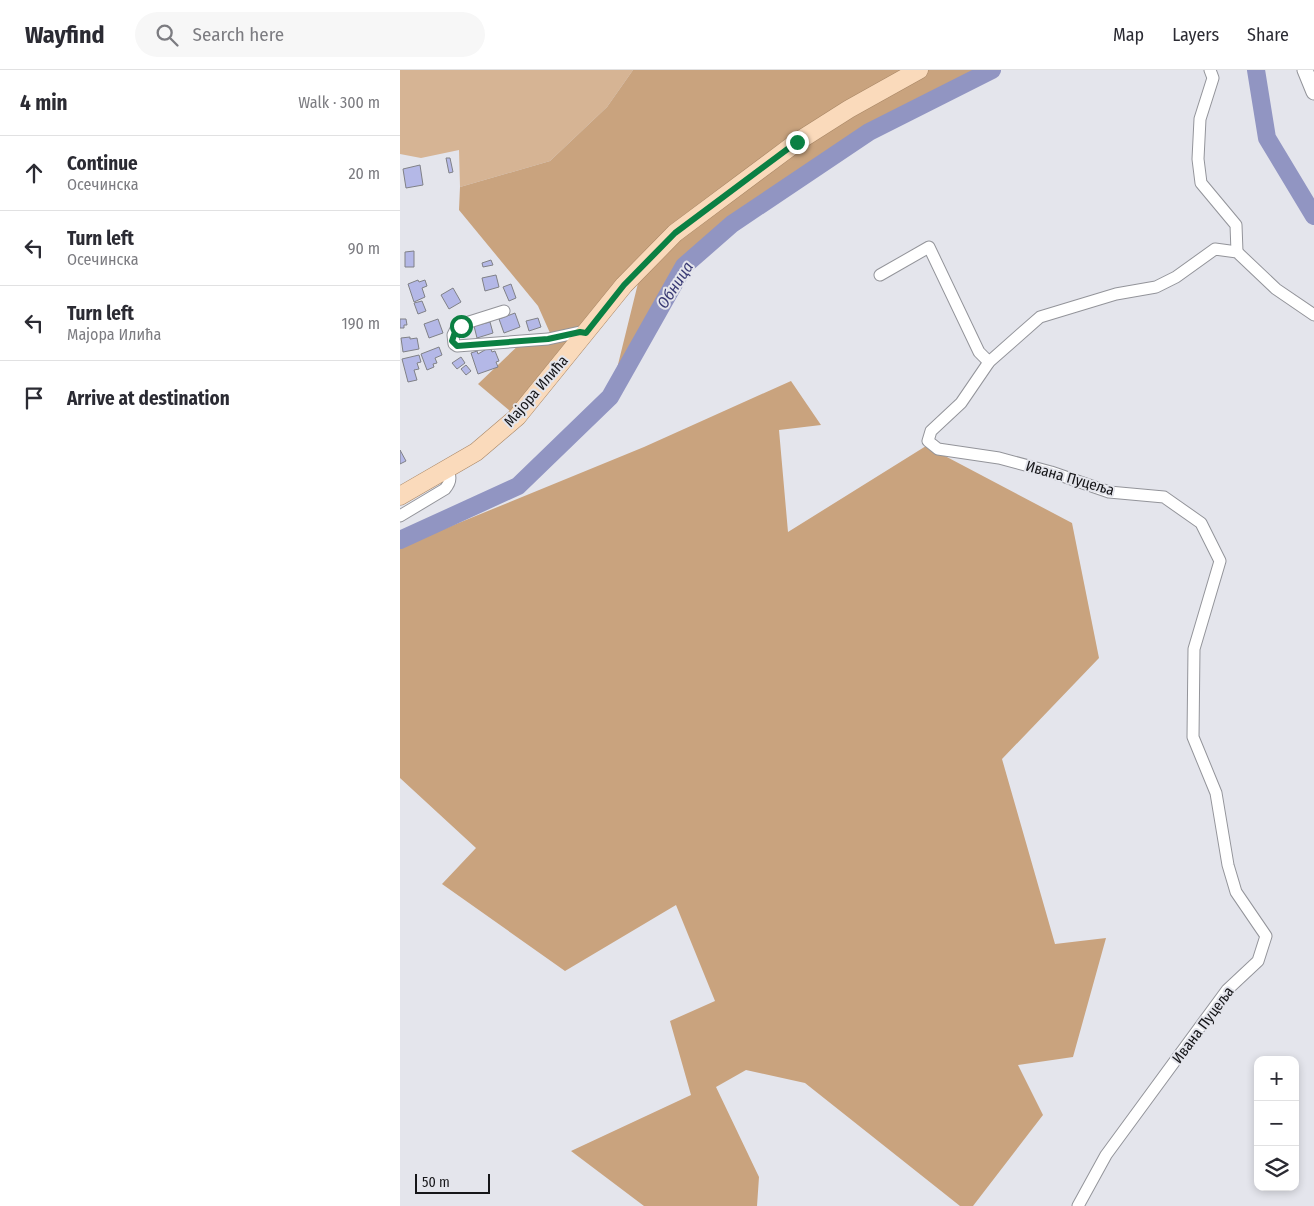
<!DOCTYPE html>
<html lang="en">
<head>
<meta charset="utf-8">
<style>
	:root { --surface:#fff; --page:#f7f7f7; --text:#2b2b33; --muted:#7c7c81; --line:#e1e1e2 }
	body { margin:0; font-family:"Fira Sans Condensed",sans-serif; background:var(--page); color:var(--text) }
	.controls { position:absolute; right:15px; bottom:15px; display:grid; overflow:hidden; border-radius:10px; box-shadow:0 2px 8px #0003 }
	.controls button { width:45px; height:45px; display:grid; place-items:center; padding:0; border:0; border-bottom:1px solid var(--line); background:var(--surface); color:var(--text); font:25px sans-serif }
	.scale { position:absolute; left:15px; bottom:12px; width:75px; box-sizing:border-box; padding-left:5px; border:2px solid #161619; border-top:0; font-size:14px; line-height:18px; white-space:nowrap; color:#161619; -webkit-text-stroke:4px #e4e5ec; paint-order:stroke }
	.stop { position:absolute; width:15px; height:15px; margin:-11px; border:4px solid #0b8043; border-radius:50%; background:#fff }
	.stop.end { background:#0b8043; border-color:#fff; box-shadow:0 1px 5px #0008 }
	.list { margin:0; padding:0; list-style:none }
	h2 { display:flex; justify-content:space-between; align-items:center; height:65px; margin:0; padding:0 20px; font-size:21px }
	h2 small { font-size:16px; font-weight:400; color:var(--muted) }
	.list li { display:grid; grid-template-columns:32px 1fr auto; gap:15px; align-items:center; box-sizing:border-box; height:75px; padding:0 20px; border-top:1px solid var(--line) }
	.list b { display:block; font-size:19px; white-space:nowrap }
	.list p { margin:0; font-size:16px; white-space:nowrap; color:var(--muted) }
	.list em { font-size:16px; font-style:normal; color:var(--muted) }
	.icon { flex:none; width:28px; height:28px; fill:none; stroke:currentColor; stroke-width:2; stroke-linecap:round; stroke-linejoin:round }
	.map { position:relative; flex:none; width:914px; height:1136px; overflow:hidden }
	header { display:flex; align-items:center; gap:30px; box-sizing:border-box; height:70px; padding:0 25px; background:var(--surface); border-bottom:1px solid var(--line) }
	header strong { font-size:24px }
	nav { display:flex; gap:28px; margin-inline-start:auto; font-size:18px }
	.search { width:350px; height:45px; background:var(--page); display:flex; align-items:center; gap:12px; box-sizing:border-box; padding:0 18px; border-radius:28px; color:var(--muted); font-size:19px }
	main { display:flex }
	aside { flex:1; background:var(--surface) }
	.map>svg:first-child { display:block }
</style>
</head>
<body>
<header>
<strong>Wayfind</strong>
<div class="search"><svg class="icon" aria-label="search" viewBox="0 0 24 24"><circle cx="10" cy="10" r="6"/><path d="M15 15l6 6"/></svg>Search here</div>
<nav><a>Map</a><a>Layers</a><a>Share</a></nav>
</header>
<main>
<aside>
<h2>4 min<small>Walk · 300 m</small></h2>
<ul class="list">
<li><svg class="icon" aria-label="ahead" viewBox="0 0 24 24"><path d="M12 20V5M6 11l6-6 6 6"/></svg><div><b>Continue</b><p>Осечинска</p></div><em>20 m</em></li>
<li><svg class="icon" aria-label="left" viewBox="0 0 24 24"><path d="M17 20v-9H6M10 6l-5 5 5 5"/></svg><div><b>Turn left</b><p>Осечинска</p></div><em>90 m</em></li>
<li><svg class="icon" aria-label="left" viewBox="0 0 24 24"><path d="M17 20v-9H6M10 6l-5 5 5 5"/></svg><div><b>Turn left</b><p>Мајора Илића</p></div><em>190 m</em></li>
<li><svg class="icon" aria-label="arrive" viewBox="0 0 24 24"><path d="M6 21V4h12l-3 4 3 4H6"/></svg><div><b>Arrive at destination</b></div></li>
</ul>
</aside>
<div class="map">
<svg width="914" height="1136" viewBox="0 0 914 1136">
	<rect width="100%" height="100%" fill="#e4e5ec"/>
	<!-- green -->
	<path fill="#d6b494" d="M0 0H233L207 37 150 91 60 117 59 80 21 88 0 84Z"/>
	<!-- forest -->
	<g fill="#c9a37e">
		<path d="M233 0H592L469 62 332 154 284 196 210 327 242 197 117 347 78 314 122 272 150 263 138 236 59 140 60 117 150 91 207 37Z"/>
		<path d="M391 311 421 355 379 360 388 462 526 376 672 453 699 588 602 689 655 874 706 868 673 987 618 995 643 1045 573 1136H560L405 1013 346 1000 316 1017 359 1107 357 1136H244L171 1081 291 1025 270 951 315 931 276 835 165 901 42 814 76 778 0 708V477L244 377Z"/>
	</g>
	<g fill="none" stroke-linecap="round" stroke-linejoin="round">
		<!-- river -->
		<g stroke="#9195c2" stroke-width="18">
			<path d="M856 0 867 68 914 146"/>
			<path d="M0 470 118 416 210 327 284 196 332 154 469 62 592 0"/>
		</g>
	</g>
	<!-- building -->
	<g fill="#b4b8e7" stroke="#808187">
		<path d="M46 88H50L53 102 49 103Z"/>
		<path d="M20 95 23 115 6 118 3 99Z"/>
		<path d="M14 181V197H5V182Z"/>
		<path d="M91 190 93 195 83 197 82 193Z"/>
		<path d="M96 205 99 217 85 221 82 208Z"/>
		<path d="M18 210 19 212 25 210 27 216 22 218 25 227 14 232 8 214Z"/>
		<path d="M111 214 116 228 109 231 103 217Z"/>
		<path d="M53 218 61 232 49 239 41 225Z"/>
		<path d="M22 231 26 241 18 244 14 233Z"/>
		<path d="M115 243 120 257 104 263 99 249Z"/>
		<path d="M138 248 141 257 129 261 126 251Z"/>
		<path d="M0 249H6L7 255H4V258H0Z"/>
		<path d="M38 249 43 263 29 268 24 254Z"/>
		<path d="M90 252 93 263 77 268 74 256Z"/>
		<path d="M10 267V269L17 268 19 279 3 282 1 268Z"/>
		<path d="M39 277 42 285 35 288 37 293 33 294 34 297 27 300 21 284Z"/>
		<path d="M90 277 92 282 95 281 99 291 96 292 98 297 78 304 71 283 77 281 78 284Z"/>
		<path d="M19 285 21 292 17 293 19 299 14 300 17 310 8 312 2 289Z"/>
		<path d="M61 287 65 293 57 299 52 293Z"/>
		<path d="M66 295 71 301 66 305 61 299Z"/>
		<path d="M0 380 6 391 0 394Z"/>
	</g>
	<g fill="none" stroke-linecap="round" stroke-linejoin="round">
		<!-- minor casing -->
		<g stroke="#93949a" stroke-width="13">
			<g id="minor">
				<path d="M810 0 813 8 800 49 798 89 801 113 836 155 837 182"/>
				<path d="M480 205 529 177 579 282 589 292"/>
				<path d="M104 241 66 253 56 259 53 265 54 274 57 276 148 269 180 262 186 263"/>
				<path d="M0 446 45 419C50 413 52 407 47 400"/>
				<path d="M678 1136 706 1085 827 920 858 891 866 866 836 822 828 795 816 723 793 667 794 579 820 491 801 453 764 427 709 422 651 402 599 388 538 379 528 371 531 361 561 333 589 292 640 247 716 224 756 217 776 207 815 179 837 182 876 219 914 245"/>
			</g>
		</g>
		<!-- secondary casing -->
		<g stroke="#93949a" stroke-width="17">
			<path id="secondary" d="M905 0 914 22"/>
		</g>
		<!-- primary casing -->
		<g stroke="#a88665" stroke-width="19">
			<path id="primary" d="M0 426 76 382 117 347 224 215 275 163 397 72 449 39 519 0"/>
		</g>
		<!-- minor -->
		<use href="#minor" stroke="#fff" stroke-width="11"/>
		<!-- secondary -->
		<use href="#secondary" stroke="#fff" stroke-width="15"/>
		<!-- primary -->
		<use href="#primary" stroke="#fadabb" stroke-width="18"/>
	</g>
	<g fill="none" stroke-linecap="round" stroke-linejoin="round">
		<!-- route -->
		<path stroke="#0b8043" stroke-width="6" d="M61 256 56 259 52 271 57 276 148 269 180 262 186 263 224 215 275 163 397 72"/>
	</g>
	<g text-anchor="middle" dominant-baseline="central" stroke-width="4" stroke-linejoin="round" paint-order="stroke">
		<!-- street labels -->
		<g font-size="15" fill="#161619" stroke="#e4e5ec">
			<text transform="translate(136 321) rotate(-49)">Мајора Илића</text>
			<text transform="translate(670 408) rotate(16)">Ивана Пуцеља</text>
			<text transform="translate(803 955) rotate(-53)">Ивана Пуцеља</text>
		</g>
		<!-- water labels -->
		<g font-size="16" font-style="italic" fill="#393a74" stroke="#e4e5ec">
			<text transform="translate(275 215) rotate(-57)">Обница</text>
		</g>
	</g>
</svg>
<div class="controls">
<button>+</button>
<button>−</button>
<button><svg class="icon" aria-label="layers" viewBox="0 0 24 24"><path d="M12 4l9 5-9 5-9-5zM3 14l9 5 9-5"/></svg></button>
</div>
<div class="scale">50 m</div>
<div class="stop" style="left:61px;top:256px"></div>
<div class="stop end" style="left:397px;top:72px"></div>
</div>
</main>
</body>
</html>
